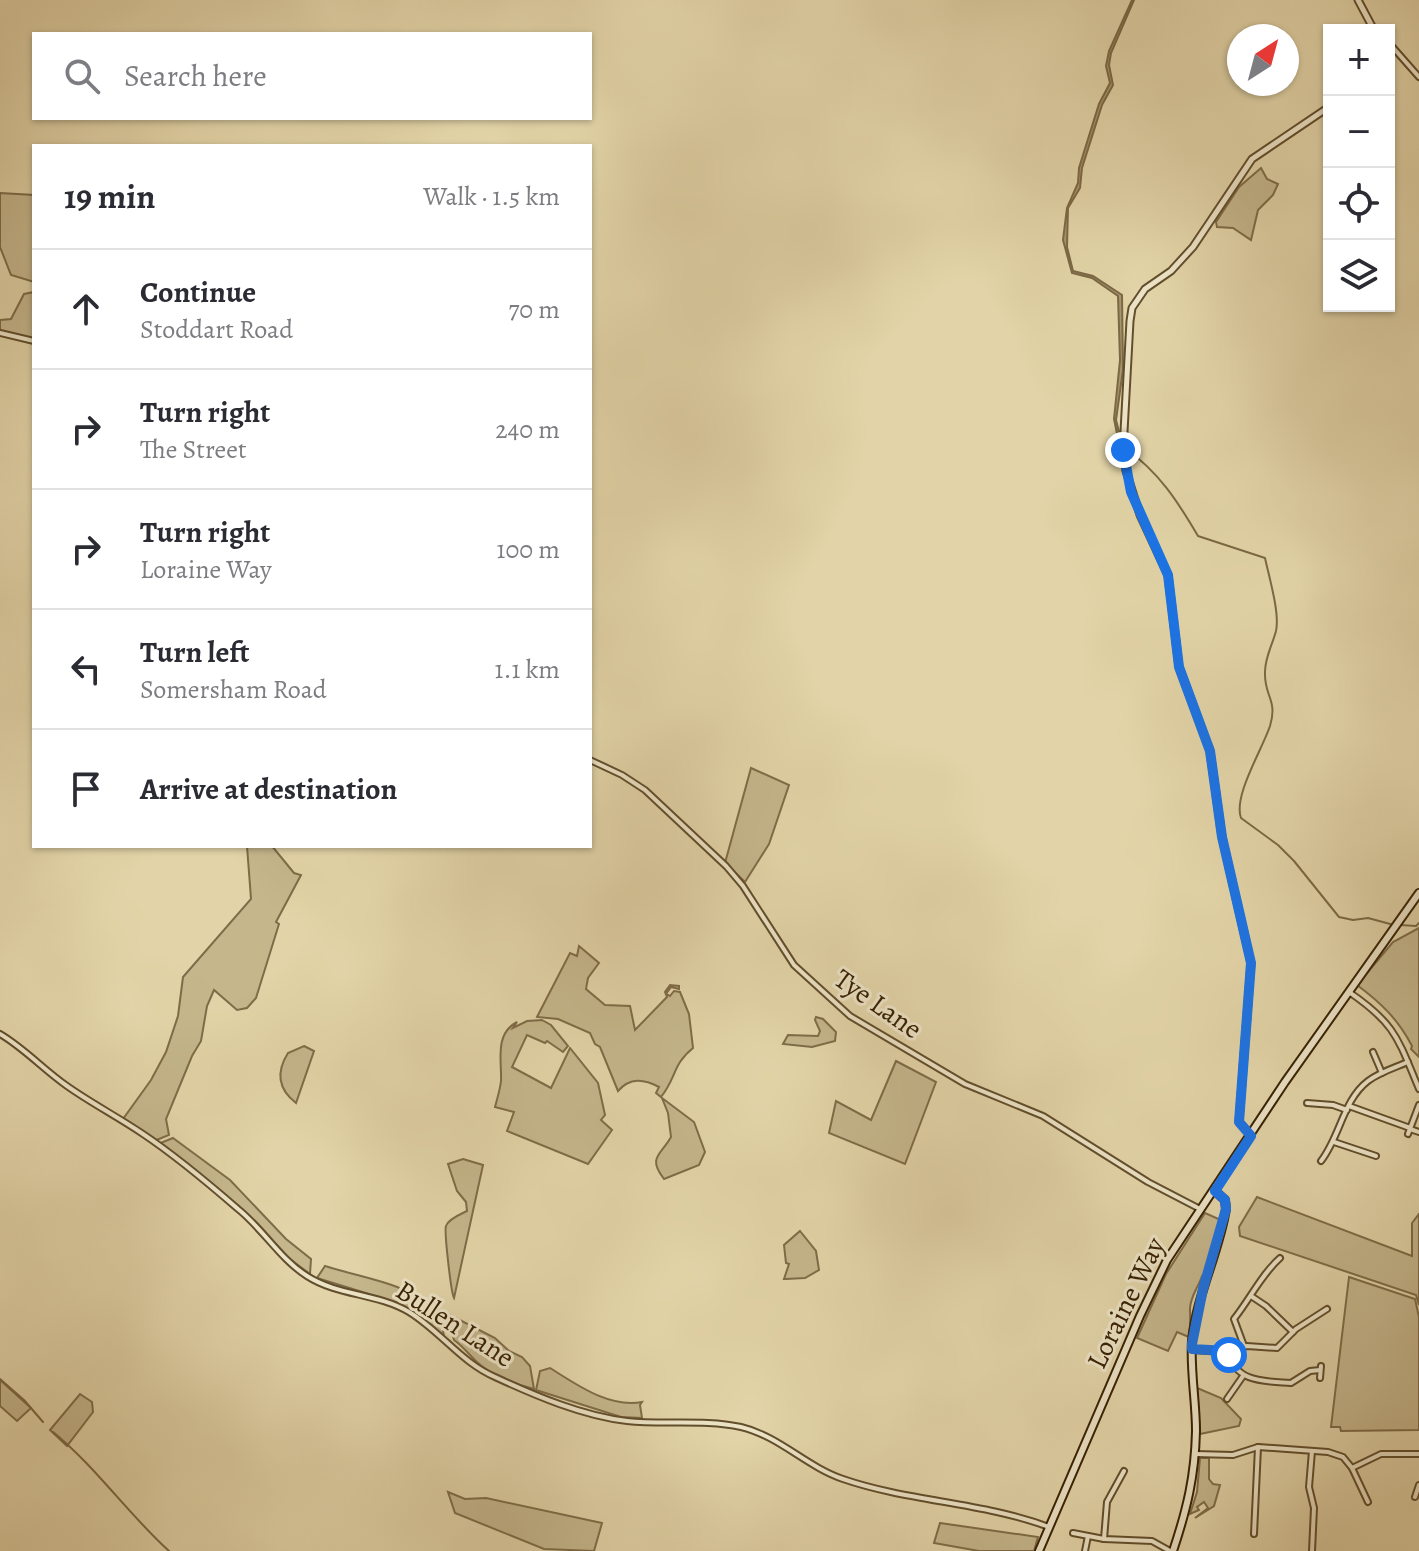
<!DOCTYPE html>
<html lang="en">
<head>
<meta charset="utf-8">
<style>
	:root { --surface:#fff; --page:#f2f2f3; --text:#2b2b33; --muted:#7c7c81; --line:#e1e1e2 }
	body { margin:0; font-family:Alegreya,serif; background:var(--page); color:var(--text) }
	.controls { position:absolute; right:24px; top:24px; display:grid; overflow:hidden; border-radius:0px; box-shadow:0 2px 6px #0004 }
	.controls button { width:72px; height:72px; display:grid; place-items:center; padding:0; border:0; border-bottom:2px solid var(--line); background:var(--surface); color:var(--text); font:40px sans-serif }
	.compass { position:absolute; left:1227px; top:24px; width:72px; height:72px; border-radius:50%; background:var(--surface); box-shadow:0 2px 6px #0004; rotate:36deg }
	.stop { position:absolute; width:24px; height:24px; margin:-18px; border:6px solid #1a73e8; border-radius:50%; background:#fff }
	.stop.end { background:#1a73e8; border-color:#fff; box-shadow:0 2px 8px #0008 }
	.list { margin:0; padding:0; list-style:none }
	h2 { display:flex; justify-content:space-between; align-items:center; height:104px; margin:0; padding:0 32px; font-size:34px }
	h2 small { font-size:26px; font-weight:400; color:var(--muted) }
	.list li { display:grid; grid-template-columns:52px 1fr auto; gap:24px; align-items:center; box-sizing:border-box; height:120px; padding:0 32px; border-top:2px solid var(--line) }
	.list b { display:block; font-size:30px; white-space:nowrap }
	.list p { margin:0; font-size:26px; white-space:nowrap; color:var(--muted) }
	.list em { font-size:26px; font-style:normal; color:var(--muted) }
	.icon { flex:none; width:44px; height:44px; fill:none; stroke:currentColor; stroke-width:2; stroke-linecap:round; stroke-linejoin:round }
	.map { position:relative; flex:none; width:1419px; height:1551px; overflow:hidden }
	.search { position:absolute; background:var(--surface); box-shadow:0 2px 6px #0004; left:32px; top:32px; width:560px; height:88px; display:flex; align-items:center; gap:20px; box-sizing:border-box; padding:0 28px; border-radius:0px; color:var(--muted); font-size:30px }
	.panel { position:absolute; background:var(--surface); box-shadow:0 2px 6px #0004; left:32px; top:144px; width:560px; height:704px; border-radius:0px }
	.map>svg:first-child { display:block }
</style>
</head>
<body>
<div class="map">
<svg width="1419" height="1551" viewBox="0 0 1419 1551">
	<rect width="100%" height="100%" fill="#e2d4a8"/>
	<filter id="stains"><feTurbulence type="fractalNoise" baseFrequency=".0025" numOctaves="4"/><feColorMatrix values="0 0 0 0 .2 0 0 0 0 .09 0 0 0 0 .02 0 0 0 .5 -.17"/></filter>
	<radialGradient id="worn" r=".72"><stop offset=".6" stop-color="#630" stop-opacity="0"/><stop offset="1" stop-color="#630" stop-opacity=".3"/></radialGradient>
	<!-- green -->
	<g fill="#c5b68c" stroke="#7e6c48" stroke-width="2">
		<path d="M1261 168 1267 179 1278 184 1273 195 1258 210 1251 240 1233 228 1217 227 1216 222 1239 187Z"/>
		<path d="M0 193 34 195V282L11 275 0 247Z"/>
		<path d="M34 292V341L0 333V320L11 319 24 294Z"/>
		<path d="M751 768 789 785 769 844 745 882 725 863Z"/>
		<path d="M247 846H272L294 873 301 875 276 922 279 924 256 998 247 1008 237 1010 214 990 207 1006 201 1041 192 1056 166 1119 169 1135 154 1141 123 1119 151 1080 166 1052 178 1016 183 977 251 899Z"/>
		<path d="M1419 928V1057L1411 1049 1412 1046C1398 1019 1381 1003 1357 985L1393 942Z"/>
		<path d="M579 946 599 963 588 978 586 989 605 1005 630 1006 635 1030 667 997 665 992 670 985 679 986V989L671 987 666 994 670 996 674 991 680 992 689 1014 693 1048C672 1065 677 1077 661 1097L656 1093 659 1087C644 1079 630 1077 618 1091L600 1047 595 1044 590 1033 558 1019 537 1017 570 953 577 956Z"/>
		<path d="M816 1017 823 1019 836 1032 835 1041 812 1047 783 1044 788 1035 818 1036 820 1031 815 1020Z"/>
		<path d="M542 1020 551 1025 568 1046 563 1052 547 1041 545 1043 527 1035 512 1067 551 1088 570 1048 598 1083 605 1115 601 1120 612 1130 588 1164 507 1131 514 1112 495 1107C497 1099 500 1090 501 1081 502 1062 494 1034 517 1022L513 1028 527 1021Z"/>
		<path d="M304 1046 314 1051 296 1103C278 1089 276 1072 288 1053Z"/>
		<path d="M896 1061 936 1082 905 1164 829 1133 836 1101 871 1120Z"/>
		<path d="M662 1098 694 1122 705 1152 699 1165 664 1179C647 1157 661 1155 671 1137L668 1113Z"/>
		<path d="M173 1138 230 1180 286 1239 311 1259 310 1274 287 1257 245 1212 158 1144Z"/>
		<path d="M463 1159 483 1165 454 1298C451 1293 444 1230 446 1226 448 1219 461 1214 467 1211L466 1202 457 1191 448 1164Z"/>
		<path d="M1257 1197 1412 1256V1223L1419 1214V1305L1416 1295 1240 1236 1239 1227Z"/>
		<path d="M1205 1213 1223 1221 1205 1276H1202C1198 1288 1190 1297 1190 1309 1190 1319 1191 1326 1189 1337L1177 1332 1168 1351 1137 1338 1166 1274Z"/>
		<path d="M800 1231 816 1251 819 1270 805 1278 786 1279H784L789 1264 786 1263 784 1245Z"/>
		<path d="M325 1266C370 1280 399 1281 439 1310L444 1336 398 1303 317 1278Z"/>
		<path d="M1349 1277 1415 1299 1419 1317V1430L1341 1431 1340 1427H1331Z"/>
		<path d="M448 1314 495 1338 509 1351 522 1357 530 1366 534 1389C517 1385 491 1375 478 1363 470 1356 464 1347 454 1340Z"/>
		<path d="M550 1368C577 1385 609 1408 642 1402L640 1405 642 1418 621 1417 536 1390 540 1371Z"/>
		<path d="M0 1380 31 1408 17 1421 0 1406Z"/>
		<path d="M1197 1388 1221 1398 1241 1419 1239 1426 1200 1434Z"/>
		<path d="M80 1394 92 1402 93 1412 67 1446 50 1430Z"/>
		<path d="M1200 1458H1209V1479L1213 1484 1220 1485 1214 1506 1195 1518 1208 1508 1204 1502 1197 1507 1199 1510 1190 1514 1197 1492Z"/>
		<path d="M448 1492 465 1499 486 1498 602 1523 594 1551 544 1549 455 1513Z"/>
		<path d="M940 1523 1038 1537 1034 1551H979L934 1543Z"/>
	</g>
	<!-- water -->
	<path fill="#a89770" stroke="#7b6844" stroke-width="2" d="M1132 0H1134L1111 53 1109 65 1113 85 1102 105 1082 168 1080 188 1068 208 1067 247 1073 271 1093 276 1122 295 1123 370 1116 420 1121 440 1119 444 1114 419 1120 360 1118 296 1092 278 1072 273 1063 240 1067 208 1078 183 1079 168 1099 104 1110 83 1106 66 1109 51Z"/>
	<g fill="none" stroke-linecap="round" stroke-linejoin="round">
		<!-- stream -->
		<g stroke="#7b6844" stroke-width="2">
			<path d="M1126 449C1159 472 1178 502 1198 536L1265 558C1269 577 1280 613 1276 631 1272 646 1265 657 1265 672 1264 697 1278 699 1270 726 1262 750 1233 796 1241 818L1278 845 1294 861 1339 917 1353 920 1368 918 1394 925"/>
			<path d="M1400 925 1416 926 1419 923"/>
			<path d="M0 1379 24 1400 43 1422"/>
			<path d="M53 1432C96 1467 128 1514 169 1551"/>
		</g>
		<!-- minor casing -->
		<g stroke="#624e2c" stroke-width="8">
			<g id="minor">
				<path d="M1389 43 1419 77"/>
				<path d="M0 333 34 341"/>
				<path d="M590 760 622 775 645 790 726 866 743 886 794 965 850 1016 965 1084 1043 1116 1148 1182 1200 1209"/>
				<path d="M1349 992C1396 1024 1398 1039 1419 1089"/>
				<path d="M0 1034C24 1048 44 1070 67 1086 91 1103 118 1117 143 1134 176 1156 208 1183 238 1209 263 1229 280 1259 307 1276 338 1296 377 1293 409 1312 440 1331 462 1363 495 1377 536 1396 583 1416 627 1421 665 1425 704 1419 741 1427 779 1436 807 1467 843 1479 910 1502 982 1502 1049 1527"/>
				<path d="M1373 1052 1382 1073"/>
				<path d="M1307 1103 1333 1105 1347 1110"/>
				<path d="M1349 1106 1410 1128"/>
				<path d="M1410 1129 1419 1132"/>
				<path d="M1408 1134 1419 1105"/>
				<path d="M1334 1142 1376 1156"/>
				<path d="M1321 1161C1340 1137 1343 1100 1368 1081 1380 1072 1394 1068 1408 1062"/>
				<path d="M1251 1296 1266 1306 1293 1332"/>
				<path d="M1244 1346 1234 1319C1250 1299 1261 1275 1280 1258"/>
				<path d="M1193 1350 1222 1352 1247 1346 1277 1348 1296 1329 1327 1309"/>
				<path d="M1228 1351C1235 1383 1264 1381 1291 1383L1310 1371 1320 1370"/>
				<path d="M1320 1378 1321 1366"/>
				<path d="M1227 1399 1243 1376"/>
				<path d="M1312 1451 1309 1487 1314 1508 1312 1551"/>
				<path d="M1195 1454 1233 1455 1258 1447 1328 1452 1343 1457 1352 1468 1381 1454H1419"/>
				<path d="M1352 1468 1368 1502"/>
				<path d="M1415 1497 1419 1485"/>
				<path d="M1073 1533 1104 1539 1152 1541 1170 1551"/>
				<path d="M1254 1534 1258 1447"/>
				<path d="M1104 1539 1107 1502 1124 1471"/>
				<path d="M1085 1551 1088 1536"/>
			</g>
		</g>
		<!-- tertiary casing -->
		<g stroke="#624e2c" stroke-width="9">
			<g id="tertiary">
				<path d="M1358 0 1374 30"/>
				<path d="M1251 1135 1239 1122 1251 963 1222 837 1210 751 1179 667 1168 575 1140 515 1126 471 1123 450 1130 321 1132 308 1145 289 1171 271 1193 247 1252 159 1329 107"/>
			</g>
		</g>
		<!-- secondary casing -->
		<g stroke="#372103" stroke-width="10">
			<g id="secondary">
				<path d="M1039 1551 1140 1316 1167 1260 1285 1082 1419 893"/>
				<path d="M1173 1551C1187 1509 1195 1476 1196 1431 1196 1401 1190 1370 1192 1340 1197 1294 1219 1253 1226 1209L1225 1200 1215 1191"/>
			</g>
		</g>
		<!-- minor -->
		<use href="#minor" stroke="#ece3c6" stroke-width="4"/>
		<!-- tertiary -->
		<use href="#tertiary" stroke="#ece3c6" stroke-width="5"/>
		<!-- secondary -->
		<use href="#secondary" stroke="#ece3c6" stroke-width="6"/>
	</g>
	<g fill="none" stroke-linecap="round" stroke-linejoin="round">
		<!-- route -->
		<path stroke="#1a73e8" stroke-width="10" d="M1123 450 1131 492 1168 575 1179 667 1210 751 1222 837 1251 963 1239 1122 1251 1136 1215 1191 1225 1200 1226 1209 1203 1289 1192 1344V1349L1228 1351 1229 1355"/>
	</g>
	<g text-anchor="middle" dominant-baseline="central" stroke-width="6" stroke-linejoin="round" paint-order="stroke">
		<!-- street labels -->
		<g font-size="28" fill="#372103" stroke="#ece3c6">
			<text transform="translate(878 1004) rotate(35)">Tye Lane</text>
			<text transform="translate(1126 1303) rotate(-64)">Loraine Way</text>
			<text transform="translate(455 1324) rotate(33)">Bullen Lane</text>
		</g>
	</g>
	<rect width="100%" height="100%" filter="url(#stains)"/>
	<rect width="100%" height="100%" fill="url(#worn)"/>
</svg>
<div class="controls">
<button>+</button>
<button>−</button>
<button><svg class="icon" aria-label="locate" viewBox="0 0 24 24"><circle cx="12" cy="12" r="6"/><path d="M12 2v4M12 18v4M2 12h4M18 12h4"/></svg></button>
<button><svg class="icon" aria-label="layers" viewBox="0 0 24 24"><path d="M12 4l9 5-9 5-9-5zM3 14l9 5 9-5"/></svg></button>
</div>
<svg class="compass" viewBox="-18 -18 36 36"><path d="M0-13l5 13h-10z" fill="#e53935"/><path d="M0 13l5-13h-10z" fill="#7c7c81"/></svg>
<div class="stop" style="left:1229px;top:1355px"></div>
<div class="stop end" style="left:1123px;top:450px"></div>
<div class="search"><svg class="icon" aria-label="search" viewBox="0 0 24 24"><circle cx="10" cy="10" r="6"/><path d="M15 15l6 6"/></svg>Search here</div>
<section class="panel">
<h2>19 min<small>Walk · 1.5 km</small></h2>
<ul class="list">
<li><svg class="icon" aria-label="ahead" viewBox="0 0 24 24"><path d="M12 20V5M6 11l6-6 6 6"/></svg><div><b>Continue</b><p>Stoddart Road</p></div><em>70 m</em></li>
<li><svg class="icon" aria-label="right" viewBox="0 0 24 24"><path d="M7 20v-9h11M14 6l5 5-5 5"/></svg><div><b>Turn right</b><p>The Street</p></div><em>240 m</em></li>
<li><svg class="icon" aria-label="right" viewBox="0 0 24 24"><path d="M7 20v-9h11M14 6l5 5-5 5"/></svg><div><b>Turn right</b><p>Loraine Way</p></div><em>100 m</em></li>
<li><svg class="icon" aria-label="left" viewBox="0 0 24 24"><path d="M17 20v-9H6M10 6l-5 5 5 5"/></svg><div><b>Turn left</b><p>Somersham Road</p></div><em>1.1 km</em></li>
<li><svg class="icon" aria-label="arrive" viewBox="0 0 24 24"><path d="M6 21V4h12l-3 4 3 4H6"/></svg><div><b>Arrive at destination</b></div></li>
</ul>
</section>
</div>
</body>
</html>
